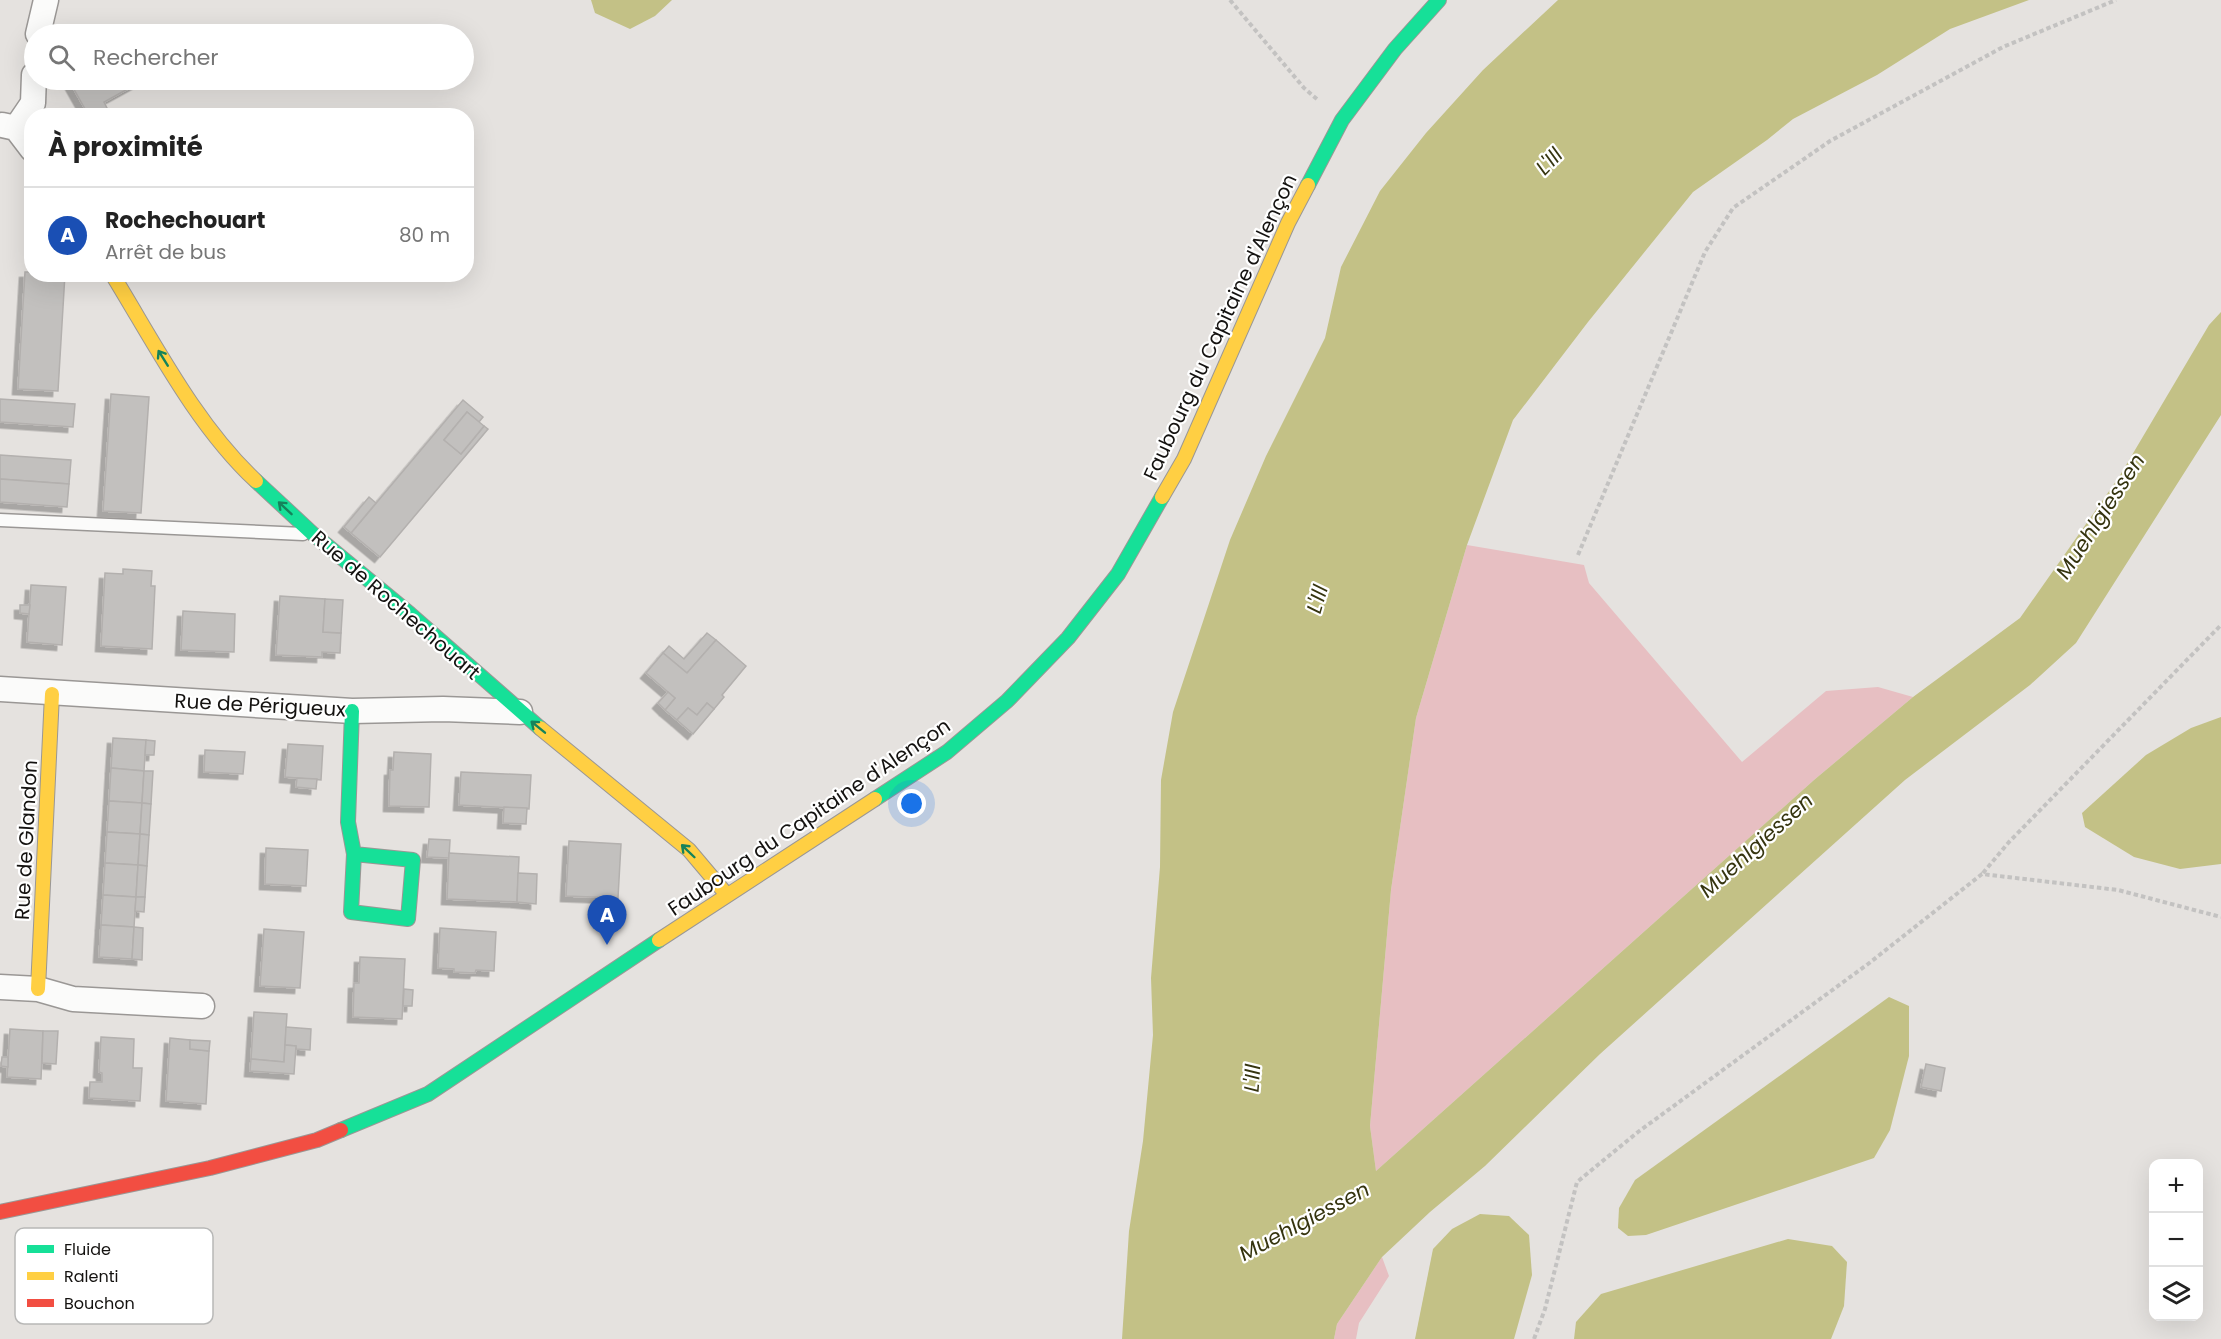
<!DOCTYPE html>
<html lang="fr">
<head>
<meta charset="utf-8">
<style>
	:root { --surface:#fff; --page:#f2f2f2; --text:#222; --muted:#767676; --line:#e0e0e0; --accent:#5d5b58 }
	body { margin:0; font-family:Poppins,sans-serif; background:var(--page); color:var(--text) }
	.controls { position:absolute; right:18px; bottom:18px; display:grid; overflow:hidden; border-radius:12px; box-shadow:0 6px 24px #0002 }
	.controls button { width:54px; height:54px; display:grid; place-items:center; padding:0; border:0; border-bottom:2px solid var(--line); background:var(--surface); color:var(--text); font:30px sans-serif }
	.you { position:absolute; left:912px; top:804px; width:21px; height:21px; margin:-15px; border:4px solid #fff; border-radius:50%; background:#1a73e8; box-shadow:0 0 0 9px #1a73e833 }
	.badge { display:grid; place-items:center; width:39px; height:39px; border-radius:50%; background:var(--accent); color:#fff; font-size:20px; font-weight:700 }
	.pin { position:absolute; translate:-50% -50px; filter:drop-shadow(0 2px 3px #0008) }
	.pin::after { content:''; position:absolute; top:32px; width:21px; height:18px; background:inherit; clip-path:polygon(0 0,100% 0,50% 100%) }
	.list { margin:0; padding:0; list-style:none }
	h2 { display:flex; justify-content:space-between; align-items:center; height:78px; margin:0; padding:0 24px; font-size:26px }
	h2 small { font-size:20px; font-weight:400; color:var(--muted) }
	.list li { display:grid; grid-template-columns:39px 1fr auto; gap:18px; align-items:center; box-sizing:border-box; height:96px; padding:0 24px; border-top:2px solid var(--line) }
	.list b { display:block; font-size:22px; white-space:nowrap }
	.list p { margin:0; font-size:20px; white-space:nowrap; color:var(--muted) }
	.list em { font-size:20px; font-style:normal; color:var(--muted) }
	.icon { flex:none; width:33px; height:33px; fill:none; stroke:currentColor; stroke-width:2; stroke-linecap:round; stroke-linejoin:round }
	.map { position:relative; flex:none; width:2221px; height:1339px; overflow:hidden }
	.search { position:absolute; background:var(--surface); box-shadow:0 6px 24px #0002; left:24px; top:24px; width:450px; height:66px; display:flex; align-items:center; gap:15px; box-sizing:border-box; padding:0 21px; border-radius:33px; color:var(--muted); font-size:22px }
	.panel { position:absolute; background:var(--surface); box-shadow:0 6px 24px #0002; left:24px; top:108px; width:450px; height:174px; border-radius:24px }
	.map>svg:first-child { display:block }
</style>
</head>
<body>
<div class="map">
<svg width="2221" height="1339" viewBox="0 0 2221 1339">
	<defs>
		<filter id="shadow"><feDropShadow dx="-5.5" dy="5.5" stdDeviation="0" flood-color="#0004"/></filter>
	</defs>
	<rect width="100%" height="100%" fill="#e5e2df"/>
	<!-- green -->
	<g fill="#e7bfc2">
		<path d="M1467 545 1584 565 1589 583 1742 762 1826 691 1878 687 1913 697 1814 780 1376 1171 1370 1126 1391 890 1416 718Z"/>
		<path d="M1382 1257 1389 1276 1359 1323 1356 1339H1334L1337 1324Z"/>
	</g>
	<!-- water -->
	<g fill="#c3c186">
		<path d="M591 0H672L655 16 630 29 595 13Z"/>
		<path d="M1558 0H2029L1950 29 1877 75 1793 119 1767 140 1693 192 1588 322 1513 420 1467 545 1416 718 1391 890 1370 1126 1376 1171 1814 780 1913 697 2020 618 2119 477 2209 325 2221 312V415L2076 643 2030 685 1905 780 1600 1054 1485 1166 1430 1212 1382 1257 1337 1324 1334 1339H1122L1129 1231 1143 1141 1153 1035 1151 978 1160 867 1161 780 1173 712 1230 540 1266 456 1325 338 1341 267 1380 191 1426 133 1483 70Z"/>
		<path d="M2221 717V864L2180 869 2134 857 2085 827 2082 813 2146 755 2191 728Z"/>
		<path d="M1889 997 1909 1006V1056L1890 1130 1874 1158 1646 1235 1628 1236 1618 1228 1619 1208 1635 1180Z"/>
		<path d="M1480 1214 1509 1216 1529 1235 1532 1275 1514 1339H1415L1433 1249 1452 1229Z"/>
		<path d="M1788 1239 1832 1246 1847 1262 1844 1306 1831 1339H1574L1576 1322 1601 1294Z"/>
	</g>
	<!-- building -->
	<g fill="#c2c0be" stroke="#b3b0ae" stroke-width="1.5" filter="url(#shadow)">
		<path d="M79 80H144L104 102 111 116H89L71 84Z"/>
		<path d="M25 272H32V274H65L58 391 18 389Z"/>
		<path d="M111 394 149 397 141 513 103 511Z"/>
		<path d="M0 399 75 404 73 427 0 422Z"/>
		<path d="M463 400 483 417 479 422 467 412 444 440 461 454 484 426 488 429 380 557 351 533Z"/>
		<path d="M467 412 484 426 461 454 444 440Z"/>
		<path d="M0 455 71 460 69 484 0 479Z"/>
		<path d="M0 479 69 484 67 507 0 502Z"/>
		<path d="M369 497 376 503 351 533 344 527Z"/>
		<path d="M123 569 152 571 151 586H155L152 649 101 646 105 573 123 574Z"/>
		<path d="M31 585 66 587 62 645 27 642Z"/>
		<path d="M280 596 325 599 323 632 341 633 340 653 322 652V657L276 655Z"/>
		<path d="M325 599 343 600 341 633 323 632Z"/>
		<path d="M20 605H30L29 614 20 613Z"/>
		<path d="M183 611 235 614 234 652 181 650Z"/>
		<path d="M707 633 716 640 687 673 663 653 669 646 684 659Z"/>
		<path d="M716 640 746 666 722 695 724 697 714 709 707 703 697 715 688 708 677 720 665 710 675 698 646 673 663 653 687 673Z"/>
		<path d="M668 692 675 698 665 710 658 703Z"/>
		<path d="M707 703 714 709 693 734 677 720 688 708 697 715Z"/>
		<path d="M113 738 146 740 144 771 111 768Z"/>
		<path d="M146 740 155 741 154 755H145Z"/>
		<path d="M288 744 323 746 321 780 285 777Z"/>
		<path d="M205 750 245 752 243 774 204 772Z"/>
		<path d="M394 752 431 754 429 807 389 806 390 770H393Z"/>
		<path d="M111 768 144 771 142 803 109 801Z"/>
		<path d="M144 771H153L151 804 142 803Z"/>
		<path d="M461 772 531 775 529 809 459 805Z"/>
		<path d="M297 778 317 779 316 789 296 787Z"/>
		<path d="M109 801 142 803 140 834 107 832Z"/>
		<path d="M142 803 151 804 149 835 140 834Z"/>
		<path d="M504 807 527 808 526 824 503 823Z"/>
		<path d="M107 832 140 834 138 865 105 863Z"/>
		<path d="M140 834 149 835 147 866 138 865Z"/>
		<path d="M429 839 450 840 449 858 427 857Z"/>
		<path d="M569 841 621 844 618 898 566 896Z"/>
		<path d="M266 848 308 850 306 886 265 884Z"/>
		<path d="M449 853 519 857 517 902 447 899Z"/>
		<path d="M105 863 138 865 136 897 103 895Z"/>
		<path d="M138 865 147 866 145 897H136Z"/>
		<path d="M518 873 537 874 536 904 517 902Z"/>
		<path d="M103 895 136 897 134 927 101 925Z"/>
		<path d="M136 897H145L144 912 135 911Z"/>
		<path d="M101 925 134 927 132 959 99 957Z"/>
		<path d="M134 927 143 928 142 960 132 959Z"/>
		<path d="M440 928 496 932 494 971 476 970 475 973 454 972V969L438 968Z"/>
		<path d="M264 929 304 932 300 988 260 986Z"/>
		<path d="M360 957 405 959 402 1019 353 1017 354 983H359Z"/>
		<path d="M404 989 413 990 412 1006H403Z"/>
		<path d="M254 1012 287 1014 284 1062 251 1059Z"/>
		<path d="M286 1027 311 1029 310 1050 296 1049V1046L285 1045Z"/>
		<path d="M10 1029 43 1031 41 1079 7 1077Z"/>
		<path d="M43 1031H58L56 1064 42 1063Z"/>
		<path d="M101 1037 134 1039 133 1068H142L140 1101 89 1098 90 1082H102V1073L99 1072Z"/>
		<path d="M170 1038 190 1040V1049L209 1051 206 1104 166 1101Z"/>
		<path d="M190 1040 210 1041 209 1051 190 1049Z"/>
		<path d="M285 1045 296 1046 294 1074 250 1071 251 1059 284 1062Z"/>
		<path d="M2 1057H8V1067L1 1066Z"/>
		<path d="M1926 1064 1945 1068 1941 1091 1921 1087Z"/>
	</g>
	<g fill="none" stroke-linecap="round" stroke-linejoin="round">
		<!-- lane casing -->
		<g stroke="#9a9795" stroke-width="15">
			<path id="lane" d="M0 520 303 534"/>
		</g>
		<!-- street casing -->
		<g stroke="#9a9795" stroke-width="27">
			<g id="street">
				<path d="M38 34 46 0"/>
				<path d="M2 125 16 128 32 149"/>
				<path d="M16 128 33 103 34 75"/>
				<path d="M0 689 352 711 443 709 520 712"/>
				<path d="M0 987 38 989 73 999 202 1006"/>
			</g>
		</g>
		<!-- fast casing -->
		<g stroke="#9a9795" stroke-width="16">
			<g id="fast">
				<path d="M1308 185 1342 120 1395 49 1439 0"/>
				<path d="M256 481 313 534 410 614 540 728"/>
				<path d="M352 711 348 822 354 854 351 912 408 919 413 860 354 854"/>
				<path d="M875 799 947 752 1007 701 1068 638 1118 574 1162 497"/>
				<path d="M341 1130 428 1094 659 940"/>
			</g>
		</g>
		<!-- slow casing -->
		<g stroke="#9a9795" stroke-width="16">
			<g id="slow">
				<path d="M112 274C155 344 196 425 256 481"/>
				<path d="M1162 497 1184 459 1288 223 1308 185"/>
				<path d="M540 728 689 850 727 895"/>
				<path d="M659 940 875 799"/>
				<path d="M38 989 52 694"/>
			</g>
		</g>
		<!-- jam casing -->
		<g stroke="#9a9795" stroke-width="16">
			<path id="jam" d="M0 1212 210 1168 317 1140 341 1130"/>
		</g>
		<!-- path -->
		<g stroke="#c3c2c1" stroke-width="4" stroke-dasharray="4.5 3" stroke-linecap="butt">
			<path d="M1230 0 1304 88 1318 100"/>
			<path d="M1578 555 1705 252 1733 208 1830 141 2003 47 2116 0"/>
			<path d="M1983 873 2009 842 2221 625"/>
			<path d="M1534 1339 1545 1309 1577 1182 1638 1132 1868 964 1982 874 2118 890 2221 917"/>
		</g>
		<!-- lane -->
		<use href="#lane" stroke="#fbfbfa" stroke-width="12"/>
		<!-- street -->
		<use href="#street" stroke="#fbfbfa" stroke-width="24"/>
		<!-- fast -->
		<use href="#fast" stroke="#16e098" stroke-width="14"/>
		<!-- slow -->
		<use href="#slow" stroke="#ffcf43" stroke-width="14"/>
		<!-- jam -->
		<use href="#jam" stroke="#f24e42" stroke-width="14"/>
	</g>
	<!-- one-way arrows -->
	<defs><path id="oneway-shaft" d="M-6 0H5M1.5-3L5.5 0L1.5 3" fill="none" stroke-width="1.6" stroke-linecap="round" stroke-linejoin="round" transform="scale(1.5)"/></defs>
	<g stroke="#15835b">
		<use href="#oneway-shaft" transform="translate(163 358) rotate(-122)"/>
		<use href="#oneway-shaft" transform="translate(285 508) rotate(-137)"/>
		<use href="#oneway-shaft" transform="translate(538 727) rotate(-141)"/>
		<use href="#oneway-shaft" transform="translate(688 851) rotate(-136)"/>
	</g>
	<g text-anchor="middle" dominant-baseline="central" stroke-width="4.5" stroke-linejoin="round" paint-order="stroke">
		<!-- street labels -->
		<g font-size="20" fill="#141210" stroke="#fff">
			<text transform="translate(1220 327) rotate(-65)">Faubourg du Capitaine d'Alençon</text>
			<text transform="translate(396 605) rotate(41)">Rue de Rochechouart</text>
			<text transform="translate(260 705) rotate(3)">Rue de Périgueux</text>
			<text transform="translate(809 817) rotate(-34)">Faubourg du Capitaine d'Alençon</text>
			<text transform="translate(26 840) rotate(-87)">Rue de Glandon</text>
		</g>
		<!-- water labels -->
		<g font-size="21" font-style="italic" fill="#35340f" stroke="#fff">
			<text transform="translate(1549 161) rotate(-46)">L'Ill</text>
			<text transform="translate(2100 516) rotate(-57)">Muehlgiessen</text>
			<text transform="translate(1317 599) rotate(-74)">L'Ill</text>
			<text transform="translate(1756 845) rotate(-42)">Muehlgiessen</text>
			<text transform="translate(1252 1078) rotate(-86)">L'Ill</text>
			<text transform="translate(1304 1221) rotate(-28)">Muehlgiessen</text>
		</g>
	</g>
	<!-- legend -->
	<rect x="15" y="1228" width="198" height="96" rx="9" fill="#fff" stroke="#b8b8b7" stroke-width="1.5"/>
	<rect x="27" y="1245" width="27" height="8" fill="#16e098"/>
	<rect x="27" y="1272" width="27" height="8" fill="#ffcf43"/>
	<rect x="27" y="1299" width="27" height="8" fill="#f24e42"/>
	<g font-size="16" fill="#141210">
		<text x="64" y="1255">Fluide</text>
		<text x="64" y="1282">Ralenti</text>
		<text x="64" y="1309">Bouchon</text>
	</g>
</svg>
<div class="controls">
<button>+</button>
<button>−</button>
<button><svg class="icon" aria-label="layers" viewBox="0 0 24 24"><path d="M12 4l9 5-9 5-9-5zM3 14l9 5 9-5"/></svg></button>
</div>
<div class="you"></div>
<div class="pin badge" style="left:607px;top:945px;background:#1a4fb4">A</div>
<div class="search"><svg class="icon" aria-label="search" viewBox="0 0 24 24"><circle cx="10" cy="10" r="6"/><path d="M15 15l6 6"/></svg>Rechercher</div>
<section class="panel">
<h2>À proximité<small></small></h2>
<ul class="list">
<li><span class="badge" style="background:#1a4fb4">A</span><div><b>Rochechouart</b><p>Arrêt de bus</p></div><em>80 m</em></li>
</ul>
</section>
</div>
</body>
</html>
